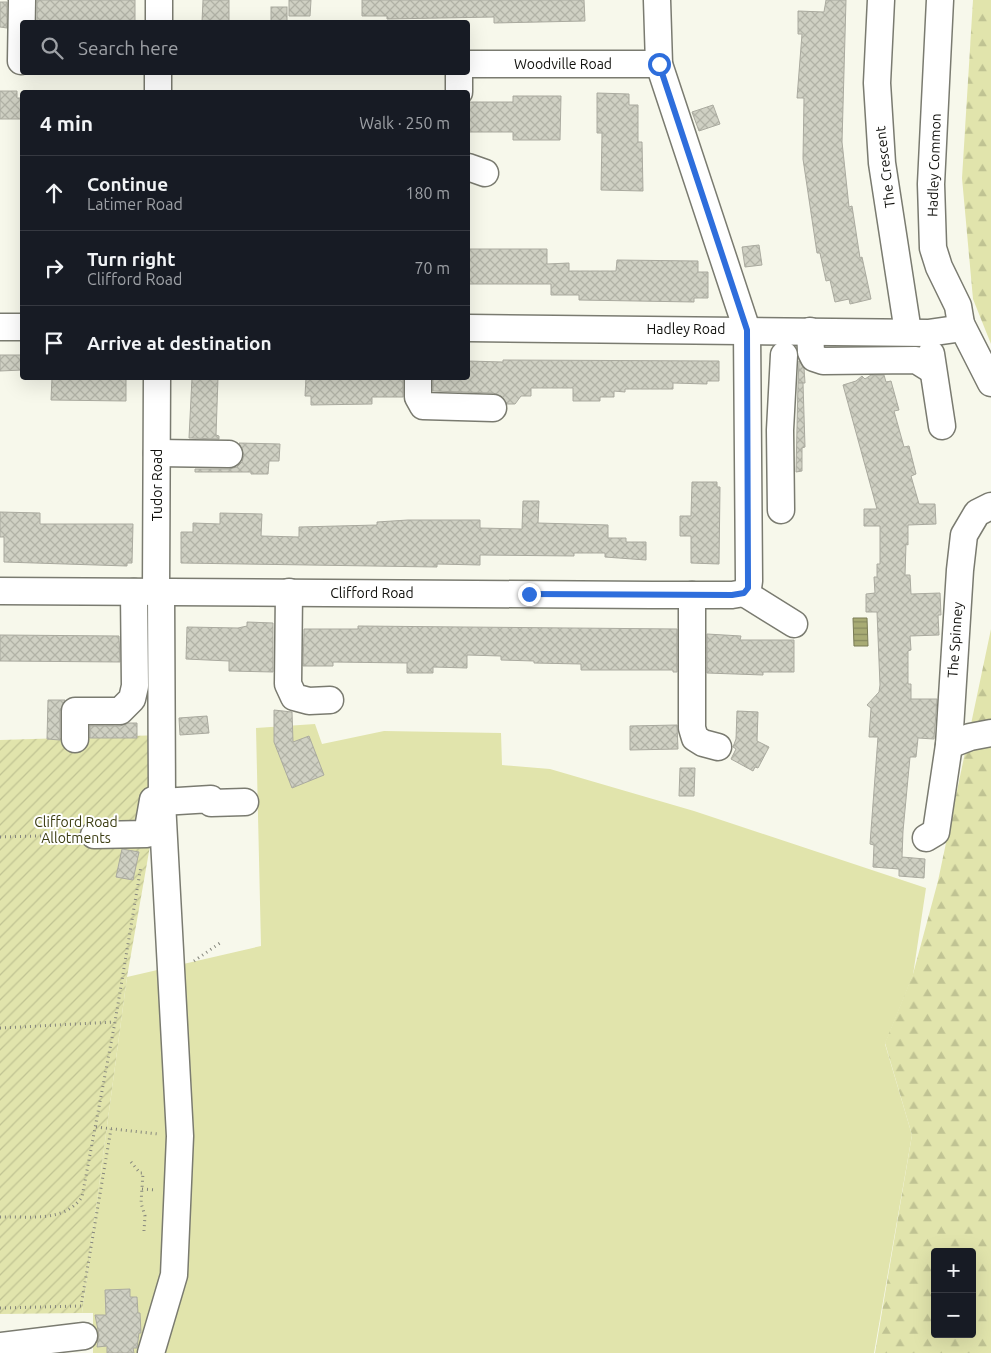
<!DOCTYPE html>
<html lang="en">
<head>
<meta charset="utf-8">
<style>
	:root { --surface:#171b24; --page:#20242c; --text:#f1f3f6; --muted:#9ea1a6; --line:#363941 }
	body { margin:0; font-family:Ubuntu,sans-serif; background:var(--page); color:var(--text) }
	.controls { position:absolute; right:15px; bottom:15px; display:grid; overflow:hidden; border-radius:5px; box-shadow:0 5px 20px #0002 }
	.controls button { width:45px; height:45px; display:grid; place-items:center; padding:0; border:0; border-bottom:1px solid var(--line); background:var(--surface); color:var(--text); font:25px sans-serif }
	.stop { position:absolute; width:15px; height:15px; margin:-11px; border:4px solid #2e6edc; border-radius:50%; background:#fff }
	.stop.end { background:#2e6edc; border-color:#fff; box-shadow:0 1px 5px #0008 }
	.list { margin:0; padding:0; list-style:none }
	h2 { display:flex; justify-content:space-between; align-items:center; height:65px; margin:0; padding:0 20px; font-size:21px }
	h2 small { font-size:16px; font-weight:400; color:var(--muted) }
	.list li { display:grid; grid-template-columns:32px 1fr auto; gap:15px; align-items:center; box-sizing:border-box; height:75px; padding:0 20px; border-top:1px solid var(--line) }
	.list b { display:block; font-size:19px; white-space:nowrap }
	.list p { margin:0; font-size:16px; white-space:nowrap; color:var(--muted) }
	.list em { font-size:16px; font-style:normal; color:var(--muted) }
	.icon { flex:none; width:28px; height:28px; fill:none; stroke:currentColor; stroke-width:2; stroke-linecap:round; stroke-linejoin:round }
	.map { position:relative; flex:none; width:991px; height:1353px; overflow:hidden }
	.search { position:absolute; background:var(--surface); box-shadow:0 5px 20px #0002; left:20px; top:20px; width:450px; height:55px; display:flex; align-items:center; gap:12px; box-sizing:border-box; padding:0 18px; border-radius:5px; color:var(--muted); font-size:19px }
	.panel { position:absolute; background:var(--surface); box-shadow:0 5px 20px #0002; left:20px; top:90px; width:450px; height:290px; border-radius:5px }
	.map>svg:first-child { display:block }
</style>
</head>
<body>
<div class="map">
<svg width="991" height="1353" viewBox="0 0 991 1353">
	<defs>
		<pattern id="forest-firs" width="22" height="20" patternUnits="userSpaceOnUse" patternTransform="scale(1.25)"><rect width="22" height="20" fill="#e1e4ac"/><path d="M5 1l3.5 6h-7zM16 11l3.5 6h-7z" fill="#c0c393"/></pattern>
		<pattern id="garden-furrows" width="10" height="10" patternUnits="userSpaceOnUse" patternTransform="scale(1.25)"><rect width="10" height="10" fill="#e1e4ac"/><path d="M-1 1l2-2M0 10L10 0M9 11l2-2" fill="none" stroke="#c0c393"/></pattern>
		<pattern id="water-rules" width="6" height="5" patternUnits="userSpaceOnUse" patternTransform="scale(1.25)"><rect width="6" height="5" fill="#a8ab74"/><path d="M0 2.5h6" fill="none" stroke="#878a5e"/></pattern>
		<pattern id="building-cross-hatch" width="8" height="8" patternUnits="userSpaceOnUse" patternTransform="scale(1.25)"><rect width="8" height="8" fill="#cfd0c3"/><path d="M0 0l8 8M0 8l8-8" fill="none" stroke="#b1b2a6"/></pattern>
	</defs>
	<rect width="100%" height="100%" fill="#f7f8eb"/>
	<!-- green -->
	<path fill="#e1e4ac" d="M315 724 322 744 384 731 501 733 502 765 550 769 694 811 926 888 913 975 885 1044 912 1135 874 1353H93V1313H82L127 977 261 946 256 728Z"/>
	<!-- forest -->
	<g fill="url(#forest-firs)" fill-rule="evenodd">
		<path d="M973 0H991V344L973 299 962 178Z"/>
		<path d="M991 629V1353H875L912 1135 885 1043 913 974 938 881ZM935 1252H972V1334H935Z"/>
	</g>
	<!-- garden -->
	<path fill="url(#garden-furrows)" d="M163 735 157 806 127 977 82 1313 0 1314V740Z"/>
	<!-- water -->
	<path fill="url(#water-rules)" stroke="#7a7c55" d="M853 618H867L868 646H854Z"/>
	<!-- building -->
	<g fill="url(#building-cross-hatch)" stroke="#aaaa9f">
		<rect x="37" y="0" width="98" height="22"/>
		<path d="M203 0H229V22H202Z"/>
		<path d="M289 0H311L310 16H289Z"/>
		<path d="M362 0H584L585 21 494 23V17L387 19V16H362Z"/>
		<path d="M826 0H846L842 142 849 207 852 206 860 258 862 257 871 299 850 304 849 299 835 302 830 280 826 281 820 253H817L803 159 804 98H797L802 34H798V11L824 12Z"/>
		<path d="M0 2H7V28L0 27Z"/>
		<rect x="271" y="7" width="16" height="15"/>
		<path d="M0 91H17V98H22V119H0Z"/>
		<path d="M597 93 629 94V105H638V142H642L643 191 601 190 602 133H597Z"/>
		<path d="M513 96H561L560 140H513V132H468V104L470 102H513Z"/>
		<path d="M713 105 720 124 699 131 692 112Z"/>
		<path d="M759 245 762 265 745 267 742 247Z"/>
		<path d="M468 249H547V264L569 263V271H616L617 260 698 261V272H708V298H694V302L579 300V295H551V284H468Z"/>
		<path d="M0 355H22V370L0 371Z"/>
		<path d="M503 360 719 361V381H707V384L673 383V389H625V392L614 391V397H600V401H573V388H531V396H521L515 404H507L501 396 493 393 433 391V378H468V361L503 362Z"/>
		<path d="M799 361 804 368 805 383H798Z"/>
		<path d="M871 375H884L886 382 891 381 899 410 894 411 904 447 909 446 916 474 911 476 919 504H935L936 524 908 525V545L906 544 905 575H910L911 594 940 593 941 615H938L939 635 910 636 911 650 908 651V684H911V699H937L934 739 918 738 916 757H910L903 831 902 857 925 859 924 878 899 876V869L873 867 874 845 870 844 878 737H869L871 708 867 705 879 692 880 685 877 612H866V594L875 593 874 577H877V564H880V526H864V509H877L843 385 856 381 862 376 865 379Z"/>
		<path d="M52 378H126V401L51 400Z"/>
		<path d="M192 378H218L216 435 219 436V439L189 438Z"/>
		<path d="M306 378H403V397H372V404L311 405V396H305Z"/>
		<path d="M798 383H803L805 447 802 448V471L796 472Z"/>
		<path d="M239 443 280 444 279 461H269L268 474H251V472H195V469H229L237 467 242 462 244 455Z"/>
		<path d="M692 482H717V487H720L719 564 691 563V536H680V516H691Z"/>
		<path d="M523 501H539L538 523 608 525V538H626V542H646V560L605 557V553H574V556L480 555V565L437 564V567L181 563V532H193V523L220 524V513L262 514 261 536 299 537V527L377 525V522L408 520H480V528L522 529Z"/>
		<path d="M0 512 40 513V524H133L132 563H127V566L4 562V537H0Z"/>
		<path d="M247 622 273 623V672L229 671V661L186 659 187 627 238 628 247 626Z"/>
		<path d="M358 626 677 629V672H673V670H581V664L534 663V661L501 660V656L467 655V668L433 667V673H407V663L333 662V666H303L304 629H358Z"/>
		<path d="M707 634 741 636 740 640H794V672H763V675L707 673Z"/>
		<path d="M0 635 119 636 120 662 0 661Z"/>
		<path d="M48 700H65L60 711V740L47 739Z"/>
		<path d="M274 710 292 712 293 742 309 736 324 775 292 788 274 742Z"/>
		<path d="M737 711 758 712 757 741 769 747 758 768 755 767 753 771 731 759 736 749 733 747 736 739Z"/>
		<path d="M207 716 209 733 180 735 179 718Z"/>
		<path d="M128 723H137V738H90V726H120Z"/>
		<path d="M677 725 678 749 630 750V726Z"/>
		<path d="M680 768H695L694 796H679Z"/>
		<path d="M122 849 139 852 133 880 116 877Z"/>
		<path d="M130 1289V1297H137L138 1313H140L141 1333H139L137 1348H133L134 1353H107V1346L97 1347 99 1335 95 1315H106L105 1290Z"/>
	</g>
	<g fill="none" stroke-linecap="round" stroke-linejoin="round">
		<!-- minor casing -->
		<g stroke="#7a7b70" stroke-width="29">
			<g id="minor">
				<path d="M159 0V22"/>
				<path d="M657 0 659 64 747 330 749 581 748 588 744 593"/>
				<path d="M881 0 877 83 882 163 908 332"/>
				<path d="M940 0 931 184 933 248 939 267 958 306 961 324 991 383"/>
				<path d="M21 61 22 0"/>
				<path d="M468 64H659"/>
				<path d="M158 92V72"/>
				<path d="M459 92V72"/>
				<path d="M468 167 485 173"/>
				<path d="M0 327H22"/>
				<path d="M468 328 928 333 956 329 961 324"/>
				<path d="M810 331 811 352 814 358 823 361 916 360 932 370"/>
				<path d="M931 354 942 426"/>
				<path d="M418 378V397L423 406 493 408"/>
				<path d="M157 453 229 454"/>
				<path d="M781 510 780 430 784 355"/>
				<path d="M0 591 652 595H732L744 593"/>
				<path d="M156 592 157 378"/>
				<path d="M161 592 162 802 211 799V803L245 802"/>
				<path d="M289 592 288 684 294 697 309 701 330 700"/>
				<path d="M744 593 794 624"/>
				<path d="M692 595V728L695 738 703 743 718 747"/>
				<path d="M75 739V711H120L132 699 135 686 134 592"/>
				<path d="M949 745 970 737 991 733"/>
				<path d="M94 835 147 834 153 800"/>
				<path d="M926 838 936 832 949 745 960 570 964 535 977 513 991 506"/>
				<path d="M0 1346 84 1336"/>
				<path d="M151 1353 174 1275 180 1136 162 802"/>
			</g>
		</g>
		<!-- path -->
		<g stroke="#84857c" stroke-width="3" stroke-dasharray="1 4" stroke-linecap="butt">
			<path d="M0 837 74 835"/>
			<path d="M194 961 220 943"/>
			<path d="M0 1028 115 1022"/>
			<path d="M96 1127 158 1134"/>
			<path d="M131 1162 140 1173H143L141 1203 145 1216 144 1231"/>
			<path d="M142 1189 156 1190"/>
			<path d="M0 1217C29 1216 64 1223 82 1197L115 1022 141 866"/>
			<path d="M0 1308 81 1306 111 1129"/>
		</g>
		<!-- minor -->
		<use href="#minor" stroke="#fff" stroke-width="26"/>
	</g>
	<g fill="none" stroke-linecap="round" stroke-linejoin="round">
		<!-- route -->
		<path stroke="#2e6edc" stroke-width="6" d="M529 594 732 595 744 593 748 588 747 330 659 64"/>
	</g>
	<g text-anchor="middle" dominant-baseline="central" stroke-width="4" stroke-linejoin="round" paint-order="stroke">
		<!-- street labels -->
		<g font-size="14" fill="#10100c" stroke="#fff">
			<text x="563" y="64">Woodville Road</text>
			<text transform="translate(934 165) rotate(-88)">Hadley Common</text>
			<text transform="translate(885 167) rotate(-97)">The Crescent</text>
			<text x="686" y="329">Hadley Road</text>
			<text transform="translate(157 485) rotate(-90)">Tudor Road</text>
			<text x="372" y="593">Clifford Road</text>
			<text transform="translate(955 640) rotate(-86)">The Spinney</text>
		</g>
		<!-- park labels -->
		<g font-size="14" fill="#3c3d12" stroke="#fff">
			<text x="76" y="822">Clifford Road<tspan x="76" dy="16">Allotments</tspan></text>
		</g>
	</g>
</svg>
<div class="controls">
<button>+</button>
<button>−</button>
</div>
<div class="stop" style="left:659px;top:64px"></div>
<div class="stop end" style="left:529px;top:594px"></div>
<div class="search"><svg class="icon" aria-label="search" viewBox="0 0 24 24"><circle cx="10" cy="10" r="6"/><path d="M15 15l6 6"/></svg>Search here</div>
<section class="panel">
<h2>4 min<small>Walk · 250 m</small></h2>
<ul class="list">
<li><svg class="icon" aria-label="ahead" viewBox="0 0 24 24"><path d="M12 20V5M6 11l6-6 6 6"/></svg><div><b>Continue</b><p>Latimer Road</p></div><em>180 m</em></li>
<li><svg class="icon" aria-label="right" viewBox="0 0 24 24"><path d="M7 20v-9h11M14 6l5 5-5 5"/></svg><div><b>Turn right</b><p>Clifford Road</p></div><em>70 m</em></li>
<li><svg class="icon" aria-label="arrive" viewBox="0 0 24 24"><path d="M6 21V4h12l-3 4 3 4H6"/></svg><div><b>Arrive at destination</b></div></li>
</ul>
</section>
</div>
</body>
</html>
